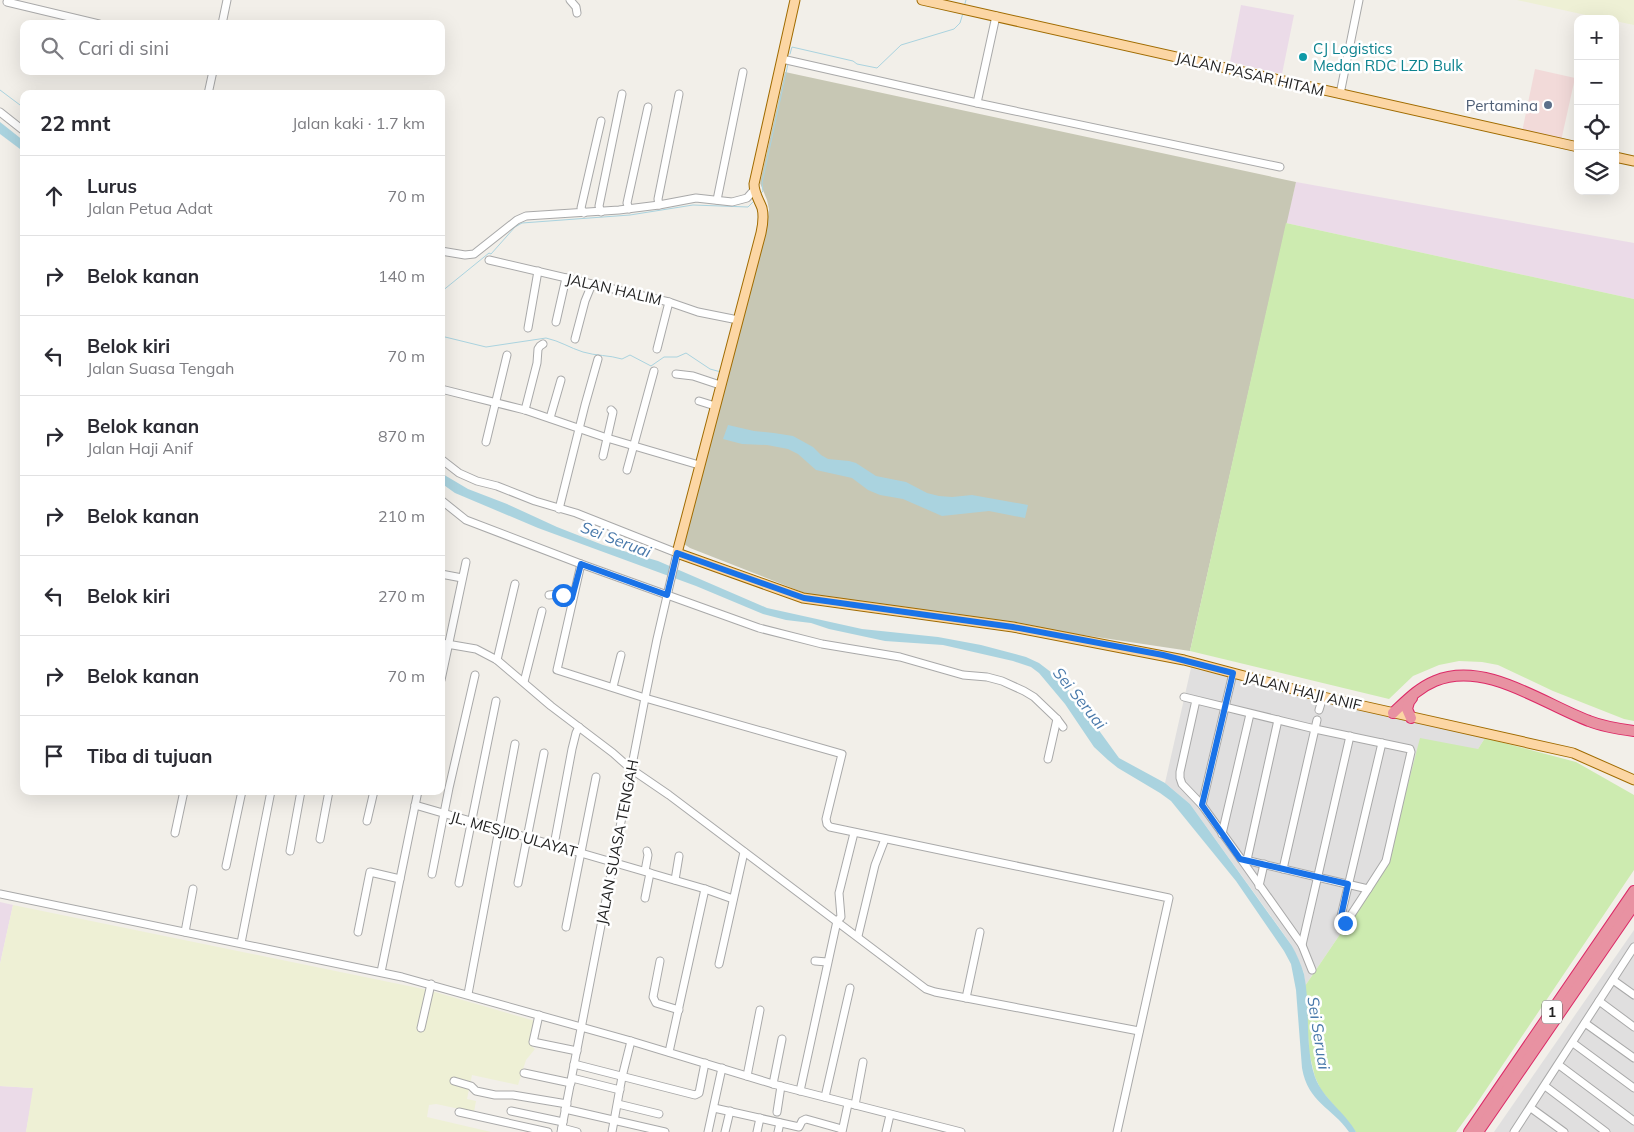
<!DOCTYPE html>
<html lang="id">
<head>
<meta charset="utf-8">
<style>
	:root { --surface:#fff; --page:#f2f2f3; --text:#2b2b33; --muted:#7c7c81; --line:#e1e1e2 }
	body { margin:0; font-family:Mulish,sans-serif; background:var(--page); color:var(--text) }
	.controls { position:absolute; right:15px; top:15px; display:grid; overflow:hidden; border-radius:10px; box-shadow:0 5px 20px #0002 }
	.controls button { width:45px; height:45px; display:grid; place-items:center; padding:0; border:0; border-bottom:1px solid var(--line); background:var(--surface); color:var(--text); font:25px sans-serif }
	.stop { position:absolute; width:15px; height:15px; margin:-11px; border:4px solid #1a73e8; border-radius:50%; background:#fff }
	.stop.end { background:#1a73e8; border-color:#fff; box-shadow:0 1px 5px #0008 }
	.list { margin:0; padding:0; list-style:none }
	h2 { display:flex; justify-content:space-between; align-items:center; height:65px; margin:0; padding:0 20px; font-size:21px }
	h2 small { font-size:16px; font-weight:400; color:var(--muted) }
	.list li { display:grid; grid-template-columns:32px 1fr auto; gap:15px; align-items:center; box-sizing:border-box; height:80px; padding:0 20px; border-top:1px solid var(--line) }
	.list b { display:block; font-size:19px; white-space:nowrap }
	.list p { margin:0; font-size:16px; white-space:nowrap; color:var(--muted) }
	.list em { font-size:16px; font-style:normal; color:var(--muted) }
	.icon { flex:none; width:28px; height:28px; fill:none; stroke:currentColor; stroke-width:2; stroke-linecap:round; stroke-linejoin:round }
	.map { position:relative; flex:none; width:1634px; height:1132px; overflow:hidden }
	.search { position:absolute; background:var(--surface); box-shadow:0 5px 20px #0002; left:20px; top:20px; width:425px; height:55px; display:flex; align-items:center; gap:12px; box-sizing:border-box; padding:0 18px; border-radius:10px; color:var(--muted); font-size:19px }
	.panel { position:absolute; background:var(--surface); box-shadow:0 5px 20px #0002; left:20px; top:90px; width:425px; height:705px; border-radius:10px }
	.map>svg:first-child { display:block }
</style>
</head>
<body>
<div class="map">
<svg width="1634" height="1132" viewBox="0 0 1634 1132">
	<rect width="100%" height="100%" fill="#f2efe9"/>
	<!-- residential -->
	<g fill="#e0dfdf">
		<path d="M1191 668 1485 738 1478 749 1387 865 1305 986 1304 973 1292 946 1281 930 1190 804 1165 783Z"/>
		<path d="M1634 930V1132H1494Z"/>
	</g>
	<!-- commercial -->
	<path fill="#f2dad9" d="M1535 69 1575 78 1561 141 1522 132Z"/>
	<!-- industrial -->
	<g fill="#ebdbe8">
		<path d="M1241 5 1294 15 1282 74 1230 62Z"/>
		<path d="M1296 182 1634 243V299L1286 223Z"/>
		<path d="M0 902 13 905 0 964Z"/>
		<path d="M0 1086 34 1088 26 1132H0Z"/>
	</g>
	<!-- construction -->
	<path fill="#c7c7b4" d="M785 72 1296 182 1190 651 807 594 690 548 684 544 727 376 766 232 769 209 767 200 760 183Z"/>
	<!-- farmland -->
	<g fill="#eef0d5">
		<path d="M1517 0H1634V25L1615 21V19H1604Z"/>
		<path d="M13 905 428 990 535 1021 530 1045 535 1049 526 1060 518 1085 472 1075 467 1099 476 1101 474 1112 436 1104 429 1105 427 1117 491 1132H26L33 1088 0 1086V964Z"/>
	</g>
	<!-- grass -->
	<g fill="#cdebb0">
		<path d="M1286 223 1634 299V721L1624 719 1553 691 1498 665 1482 662 1459 661 1439 665 1413 676 1389 699 1190 651Z"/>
		<path d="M1420 738 1478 749 1485 738 1576 762 1634 795V870L1475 1106 1456 1132H1356L1321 1090 1315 1077 1309 1052 1305 986 1387 865Z"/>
	</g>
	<!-- water -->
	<g fill="#aad3df">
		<path d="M0 122 24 141V152L0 134Z"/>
		<path d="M728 425 754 431 774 433 793 436 813 447 821 455 828 459 849 461 856 463 876 476 906 482 927 493 939 496 952 497 972 495 1028 505 1025 518 989 511 942 516 903 499 880 495 868 490 852 478 816 470 798 454 788 449 767 445 742 444 723 439Z"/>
		<path d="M441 473 468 489 507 504 557 527 603 545 658 561 767 608 862 629 938 637 981 645 1026 657 1039 663 1056 676 1074 696 1119 758 1165 783 1190 804 1292 946C1297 955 1301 964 1304 974 1311 1008 1304 1044 1315 1077 1323 1099 1345 1112 1356 1132H1349C1332 1107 1308 1103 1302 1068L1296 990 1291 964 1284 951 1236 881 1171 801 1160 793 1118 768 1108 760 1094 747 1065 704 1039 673 1031 667 1013 661 943 645 885 641 829 629 811 623 786 620 763 614 696 586 538 528 455 493 441 483Z"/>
	</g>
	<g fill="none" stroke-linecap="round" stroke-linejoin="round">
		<!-- stream -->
		<g stroke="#aad3df" stroke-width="1">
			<path d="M964 7 966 0"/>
			<path d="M790 54 792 47 853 61 857 64 877 68 901 45 954 29 960 23 963 13"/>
			<path d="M0 90 24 108"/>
			<path d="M760 194 763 191 762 183 788 64"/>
			<path d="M441 292 489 253 491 254 515 227 522 223 630 215 693 205 748 207 754 201"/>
			<path d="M441 336 486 347 546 338C560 341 570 348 583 352 596 356 609 355 622 359L630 355 651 366 664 357H677L686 353 710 369 721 372"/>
		</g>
		<!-- minor casing -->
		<g stroke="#a9a9a9" stroke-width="9">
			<g id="minor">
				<path d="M570 0 576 7 577 13"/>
				<path d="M7 2 99 24"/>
				<path d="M222 24 227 0"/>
				<path d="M782 59 977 103 1280 167"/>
				<path d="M208 94 213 71"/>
				<path d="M1340 94 1359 0"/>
				<path d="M977 103 996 16"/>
				<path d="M0 112 24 131"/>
				<path d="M717 200 743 72"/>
				<path d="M659 205 658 199 679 94"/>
				<path d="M629 209 627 203 648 107"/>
				<path d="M601 212 599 206 622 94"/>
				<path d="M584 213 581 208 601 121"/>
				<path d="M441 251 465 255 474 254 517 220 526 216 619 210 659 205 696 198 732 202 747 198 754 190"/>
				<path d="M489 260 669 302 698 312 738 320"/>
				<path d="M556 322 566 278"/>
				<path d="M528 328 538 271"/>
				<path d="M575 339 585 301 592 284"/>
				<path d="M657 349 669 302"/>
				<path d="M676 374 693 376 720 385"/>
				<path d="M441 389 525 410 607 438 699 465"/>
				<path d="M699 401 715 406"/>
				<path d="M525 410 537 363 538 349 540 346 543 344"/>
				<path d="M550 418 561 380"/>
				<path d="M486 442 507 355"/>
				<path d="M603 456 613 412 611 410"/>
				<path d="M441 459 459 473 477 481 497 486 535 501 576 513 677 553 657 639 645 698 561 1132"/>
				<path d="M627 470 654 371"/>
				<path d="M441 500 466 520 581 564 759 628 822 644 900 657 963 675 987 677 1002 681 1024 691 1034 697 1057 719 1063 727"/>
				<path d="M559 509 585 405 598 359"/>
				<path d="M581 564 557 670 645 698 842 754 826 819 827 824 830 827 1169 898 1117 1132"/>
				<path d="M441 574 462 578"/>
				<path d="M549 595 558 594 572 598"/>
				<path d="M441 643 476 649 497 660 551 706 613 753 631 769 669 795 926 989 935 992 1139 1031"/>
				<path d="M497 660 515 584"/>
				<path d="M441 680 466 562"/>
				<path d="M524 682 542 611"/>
				<path d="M613 687 621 655"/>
				<path d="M1184 697 1315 729 1410 749 1411 752 1386 861 1368 889 1241 859 1202 805 1182 784 1180 778V772L1196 700"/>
				<path d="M1319 710 1323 697"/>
				<path d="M1048 759 1057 719"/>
				<path d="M415 805 705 889 733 899"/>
				<path d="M1202 805 1233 673"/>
				<path d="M367 821 374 791"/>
				<path d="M175 833 184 791"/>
				<path d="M1222 834 1250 714"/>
				<path d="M320 839 329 791"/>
				<path d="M554 845 572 749 576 733 579 727"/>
				<path d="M290 851 301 791"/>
				<path d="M1241 859 1302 945 1312 970"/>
				<path d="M1247 860 1278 720"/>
				<path d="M226 866 242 791"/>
				<path d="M1283 869 1317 720"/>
				<path d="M645 871 648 855 647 851"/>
				<path d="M432 874 449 788 475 675"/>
				<path d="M675 880 679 856"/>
				<path d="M459 883 496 701"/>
				<path d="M518 883 544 753"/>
				<path d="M1259 886 1264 864"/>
				<path d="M0 894 402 977 631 1041 773 1084 961 1132"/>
				<path d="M645 898 650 873"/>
				<path d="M1341 925V916L1382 743"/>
				<path d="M1341 925 1347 921 1368 889"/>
				<path d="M566 927 596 777"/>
				<path d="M185 932 193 889"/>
				<path d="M358 932 370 872 400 879"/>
				<path d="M858 936 875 865 885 839"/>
				<path d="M241 943 271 791"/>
				<path d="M1302 945 1350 736"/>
				<path d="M660 961 653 997 656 1003 679 1010"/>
				<path d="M815 961 827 962"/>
				<path d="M719 964 744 852"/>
				<path d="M381 972 418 791"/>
				<path d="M1613 980 1634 995"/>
				<path d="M468 994 515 744"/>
				<path d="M966 998 980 932"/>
				<path d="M1599 1001 1634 1027"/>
				<path d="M539 1015 533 1042 577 1051"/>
				<path d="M1585 1023 1634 1058"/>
				<path d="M421 1028 431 984"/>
				<path d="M1573 1043 1634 1088"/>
				<path d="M669 1052 705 889"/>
				<path d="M574 1064 695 1095 699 1093 705 1063"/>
				<path d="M1559 1065 1634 1121"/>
				<path d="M524 1073 571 1083"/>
				<path d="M747 1076 760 1010"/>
				<path d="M572 1078 620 1090"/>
				<path d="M454 1081 471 1086 476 1091 495 1095H513L567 1104"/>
				<path d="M773 1084 782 1039"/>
				<path d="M1545 1086 1606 1132"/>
				<path d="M800 1091 837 921 841 917 839 893 854 833"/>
				<path d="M825 1097 850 988"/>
				<path d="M618 1104 659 1114"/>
				<path d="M855 1105 863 1062"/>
				<path d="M714 1108 799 1127 802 1121 806 1119 842 1129"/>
				<path d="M1531 1108 1564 1132"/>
				<path d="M565 1109 665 1132"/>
				<path d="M511 1111 563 1122"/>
				<path d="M459 1112 548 1132"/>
				<path d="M777 1112 781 1086"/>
				<path d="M562 1128 577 1132"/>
				<path d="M612 1132 622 1077 631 1041"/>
				<path d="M708 1132 722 1068"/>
				<path d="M725 1132 730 1111"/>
				<path d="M757 1132 760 1118"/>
				<path d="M778 1132 780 1123"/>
				<path d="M842 1132 848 1104"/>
				<path d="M886 1132 890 1115"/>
				<path d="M1514 1132 1634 947"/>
			</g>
		</g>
		<!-- major casing -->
		<g stroke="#a06b00" stroke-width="11">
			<g id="major">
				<path d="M795 0 754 184C754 193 759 200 762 208 764 216 763 224 761 233L677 553 803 598 1013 627 1184 660 1323 697 1573 753 1634 780"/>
				<path d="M922 0 1578 147"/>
				<path d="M1615 157 1634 161"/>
			</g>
		</g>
		<!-- highway casing -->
		<g stroke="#dc2a67" stroke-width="12">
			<g id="highway">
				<path d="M1393 713C1406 701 1418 688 1435 681 1485 660 1543 704 1589 721 1604 727 1619 729 1634 731"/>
				<path d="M1411 718 1407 709 1409 702 1412 698"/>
				<path d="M1469 1132 1634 891"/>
				<path d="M1478 1132 1634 905"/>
			</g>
		</g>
		<!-- minor -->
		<use href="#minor" stroke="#fff" stroke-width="7"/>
		<!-- major -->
		<use href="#major" stroke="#fcd6a4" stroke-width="9"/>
		<!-- highway -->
		<use href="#highway" stroke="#e892a2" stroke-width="10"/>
	</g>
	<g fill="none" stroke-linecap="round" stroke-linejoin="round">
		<!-- route -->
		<path stroke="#1a73e8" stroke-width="6" d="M563 595 572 598 581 564 667 595 677 553 804 598 1013 627 1163 655 1233 673 1202 805 1240 859 1348 884 1340 921 1341 925 1345 923"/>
	</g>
	<!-- markers -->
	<circle fill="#0f9aa8" stroke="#fff" stroke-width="2" cx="1303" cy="57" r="5"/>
	<circle fill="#5c6f8a" stroke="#fff" stroke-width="2" cx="1548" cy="105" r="5"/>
	<g text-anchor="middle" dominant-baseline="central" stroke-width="5" stroke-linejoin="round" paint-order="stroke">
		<!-- shield labels -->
		<rect fill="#fff" stroke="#646464" stroke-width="1" x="1542" y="1000.5" width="20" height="23" rx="4"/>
		<g font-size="14" font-weight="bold" fill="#222">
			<text x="1552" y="1012">1</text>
		</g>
		<!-- culture labels -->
		<g font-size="15" fill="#0d838f" stroke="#fff" text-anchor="start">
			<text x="1313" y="48">CJ Logistics<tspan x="1313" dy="17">Medan RDC LZD Bulk</tspan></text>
		</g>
		<!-- street labels -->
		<g font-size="15" fill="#222" stroke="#fff">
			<text transform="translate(1250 74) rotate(13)">JALAN PASAR HITAM</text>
			<text transform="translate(614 289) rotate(13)">JALAN HALIM</text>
			<text transform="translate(1303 691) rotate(14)">JALAN HAJI ANIF</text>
			<text transform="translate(514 834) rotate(16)">JL. MESJID ULAYAT</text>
			<text transform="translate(617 842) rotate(-79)">JALAN SUASA TENGAH</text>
		</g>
		<!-- service labels -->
		<g font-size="15" fill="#4e5e75" stroke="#fff" text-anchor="end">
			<text x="1538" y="105">Pertamina</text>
		</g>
		<!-- water labels -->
		<g font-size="16" font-style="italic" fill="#4a7aab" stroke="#fff">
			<text transform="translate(616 539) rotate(21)">Sei Seruai</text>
			<text transform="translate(1080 698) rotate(51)">Sei Seruai</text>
			<text transform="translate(1319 1033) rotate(81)">Sei Seruai</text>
		</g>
	</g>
</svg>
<div class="controls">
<button>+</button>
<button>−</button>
<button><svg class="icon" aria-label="locate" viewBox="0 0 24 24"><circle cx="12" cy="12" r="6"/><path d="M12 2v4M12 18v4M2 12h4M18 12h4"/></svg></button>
<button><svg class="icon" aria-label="layers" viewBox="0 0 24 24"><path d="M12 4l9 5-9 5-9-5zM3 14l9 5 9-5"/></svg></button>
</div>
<div class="stop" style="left:563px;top:595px"></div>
<div class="stop end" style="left:1345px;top:923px"></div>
<div class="search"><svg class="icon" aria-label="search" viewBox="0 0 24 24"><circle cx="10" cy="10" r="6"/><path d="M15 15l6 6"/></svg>Cari di sini</div>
<section class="panel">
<h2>22 mnt<small>Jalan kaki · 1.7 km</small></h2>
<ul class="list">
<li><svg class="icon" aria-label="ahead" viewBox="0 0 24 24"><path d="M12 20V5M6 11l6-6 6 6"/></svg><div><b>Lurus</b><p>Jalan Petua Adat</p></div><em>70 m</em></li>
<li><svg class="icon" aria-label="right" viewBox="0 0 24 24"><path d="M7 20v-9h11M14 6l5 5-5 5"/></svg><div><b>Belok kanan</b></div><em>140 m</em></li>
<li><svg class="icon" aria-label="left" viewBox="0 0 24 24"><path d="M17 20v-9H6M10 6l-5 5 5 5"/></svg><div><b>Belok kiri</b><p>Jalan Suasa Tengah</p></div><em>70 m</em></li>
<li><svg class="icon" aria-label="right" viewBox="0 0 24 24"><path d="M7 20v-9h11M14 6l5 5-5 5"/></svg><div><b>Belok kanan</b><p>Jalan Haji Anif</p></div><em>870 m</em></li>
<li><svg class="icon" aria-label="right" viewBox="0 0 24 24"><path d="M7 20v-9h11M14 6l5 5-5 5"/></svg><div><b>Belok kanan</b></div><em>210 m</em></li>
<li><svg class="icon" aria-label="left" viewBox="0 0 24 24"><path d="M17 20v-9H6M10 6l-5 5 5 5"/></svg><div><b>Belok kiri</b></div><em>270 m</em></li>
<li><svg class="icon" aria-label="right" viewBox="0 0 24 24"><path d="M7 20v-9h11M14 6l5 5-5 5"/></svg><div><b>Belok kanan</b></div><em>70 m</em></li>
<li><svg class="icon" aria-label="arrive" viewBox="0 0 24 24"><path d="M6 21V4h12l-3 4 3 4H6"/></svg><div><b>Tiba di tujuan</b></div></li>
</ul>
</section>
</div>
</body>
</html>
